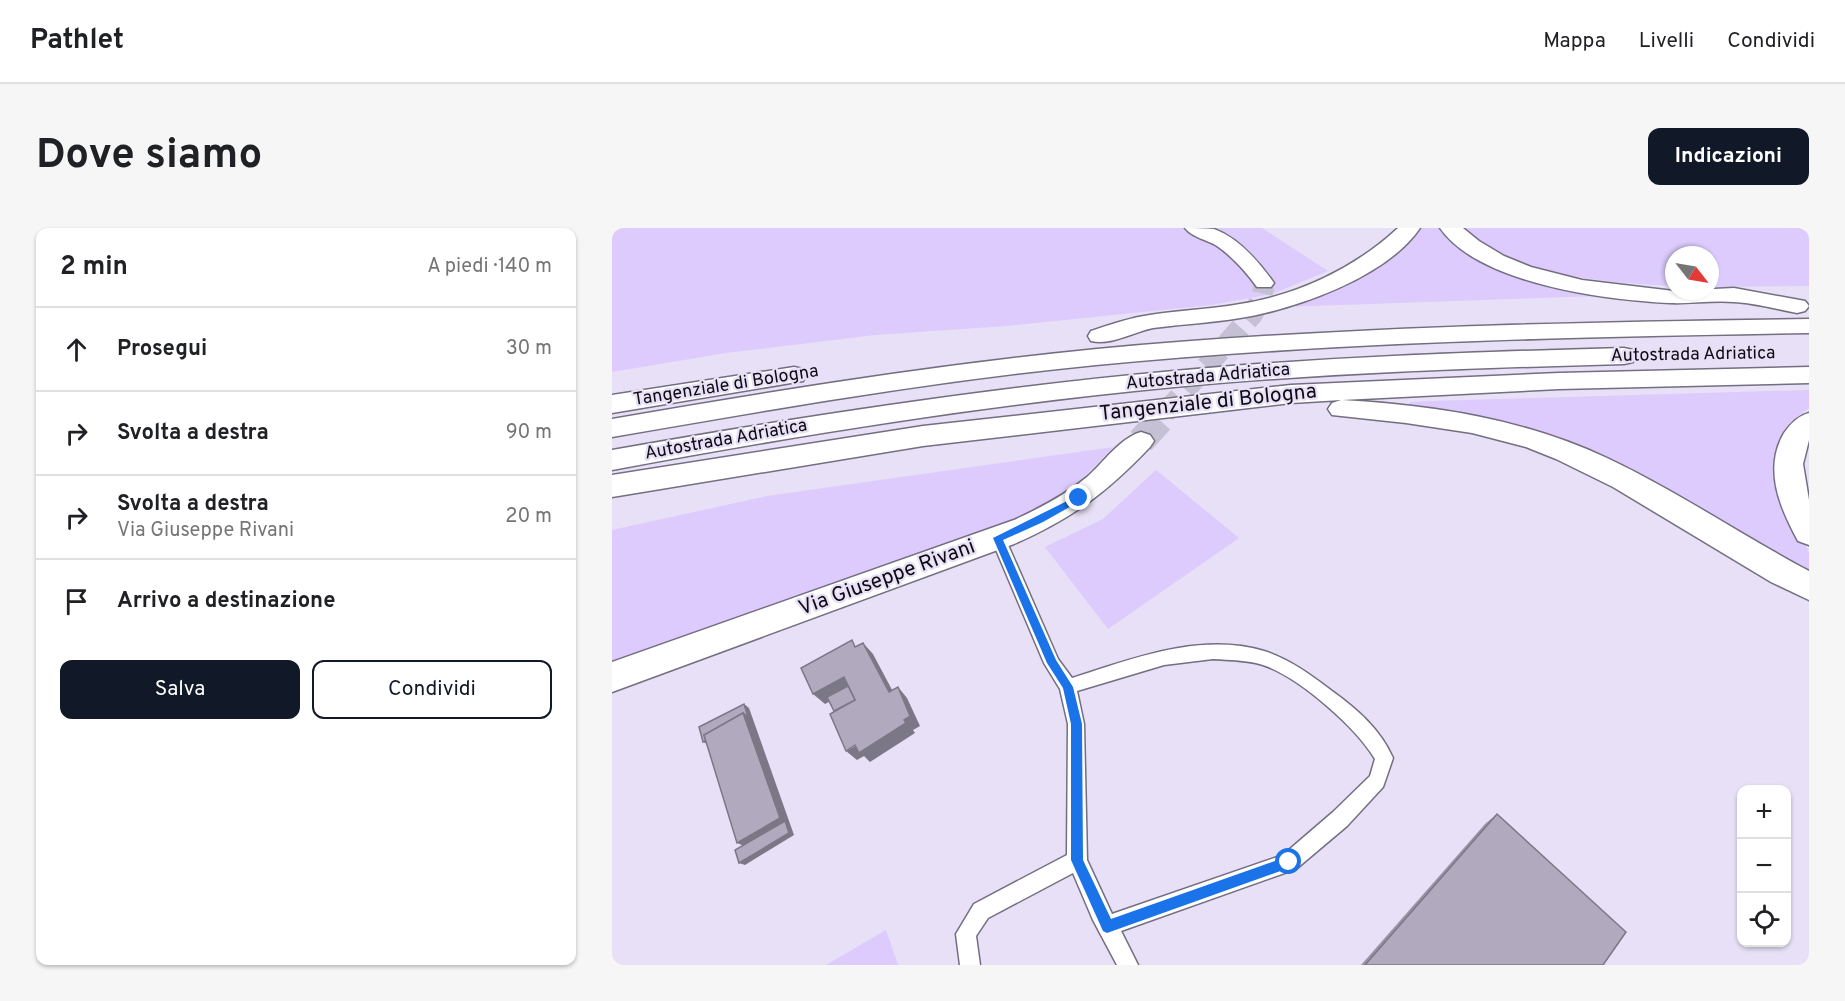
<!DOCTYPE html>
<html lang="it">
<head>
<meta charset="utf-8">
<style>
	:root { --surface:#fff; --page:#f6f6f6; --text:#202124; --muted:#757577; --line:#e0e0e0; --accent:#111827 }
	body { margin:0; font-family:Overpass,sans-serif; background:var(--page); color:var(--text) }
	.controls { position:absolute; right:18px; bottom:18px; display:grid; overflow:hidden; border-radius:12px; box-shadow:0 2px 4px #0004 }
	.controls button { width:54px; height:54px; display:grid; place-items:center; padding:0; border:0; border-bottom:2px solid var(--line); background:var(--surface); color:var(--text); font:30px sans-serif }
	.compass { position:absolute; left:1053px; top:18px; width:54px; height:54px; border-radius:50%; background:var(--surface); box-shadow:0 2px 4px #0004; rotate:121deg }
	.stop { position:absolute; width:18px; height:18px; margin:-14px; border:4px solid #1a73e8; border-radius:50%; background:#fff }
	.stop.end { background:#1a73e8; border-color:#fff; box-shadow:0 2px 6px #0008 }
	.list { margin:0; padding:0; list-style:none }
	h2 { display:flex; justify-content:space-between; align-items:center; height:78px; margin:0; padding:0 24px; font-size:26px }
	h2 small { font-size:20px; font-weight:400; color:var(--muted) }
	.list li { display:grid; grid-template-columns:39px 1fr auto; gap:18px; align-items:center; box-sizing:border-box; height:84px; padding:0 24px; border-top:2px solid var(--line) }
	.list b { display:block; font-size:22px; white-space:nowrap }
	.list p { margin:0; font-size:20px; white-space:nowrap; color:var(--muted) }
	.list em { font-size:20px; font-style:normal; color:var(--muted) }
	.actions { display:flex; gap:12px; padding:18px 24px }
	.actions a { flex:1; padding:14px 0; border:2px solid var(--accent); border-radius:12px; text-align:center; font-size:21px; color:var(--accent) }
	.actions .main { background:var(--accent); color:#fff }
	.icon { flex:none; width:33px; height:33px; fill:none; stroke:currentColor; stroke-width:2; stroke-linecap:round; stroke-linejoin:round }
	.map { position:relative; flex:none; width:1197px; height:737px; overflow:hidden; border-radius:12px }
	header { display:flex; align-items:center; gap:36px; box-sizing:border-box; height:84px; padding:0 30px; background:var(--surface); border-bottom:2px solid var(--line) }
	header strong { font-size:28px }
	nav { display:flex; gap:33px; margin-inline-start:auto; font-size:21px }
	.intro { display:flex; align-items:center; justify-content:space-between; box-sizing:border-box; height:144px; padding:0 36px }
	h1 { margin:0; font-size:42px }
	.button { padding:15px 27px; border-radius:12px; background:var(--accent); color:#fff; font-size:21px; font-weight:700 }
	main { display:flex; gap:36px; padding:0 36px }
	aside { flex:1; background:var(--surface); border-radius:12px; box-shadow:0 2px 4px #0004 }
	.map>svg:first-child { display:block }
</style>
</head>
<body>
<header>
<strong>Pathlet</strong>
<nav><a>Mappa</a><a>Livelli</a><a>Condividi</a></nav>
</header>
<div class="intro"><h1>Dove siamo</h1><a class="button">Indicazioni</a></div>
<main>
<aside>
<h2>2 min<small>A piedi · 140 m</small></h2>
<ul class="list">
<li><svg class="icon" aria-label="ahead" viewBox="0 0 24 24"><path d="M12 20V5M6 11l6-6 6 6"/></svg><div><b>Prosegui</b></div><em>30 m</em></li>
<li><svg class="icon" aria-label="right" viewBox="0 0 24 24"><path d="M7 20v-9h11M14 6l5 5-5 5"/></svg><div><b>Svolta a destra</b></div><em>90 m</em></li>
<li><svg class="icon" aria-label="right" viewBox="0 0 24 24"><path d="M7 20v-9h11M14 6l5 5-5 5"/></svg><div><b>Svolta a destra</b><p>Via Giuseppe Rivani</p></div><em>20 m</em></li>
<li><svg class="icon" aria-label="arrive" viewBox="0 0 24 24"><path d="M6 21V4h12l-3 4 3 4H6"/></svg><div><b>Arrivo a destinazione</b></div></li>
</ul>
<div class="actions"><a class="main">Salva</a><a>Condividi</a></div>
</aside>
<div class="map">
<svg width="1197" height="737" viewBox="0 0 1197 737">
	<rect width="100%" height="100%" fill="#e7e0f6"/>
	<!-- green -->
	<g fill="#dccbfc">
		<path d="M0 0H650L716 43 660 66 599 77 394 98 263 107 114 125 0 144Z"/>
		<path d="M808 0H828L840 14 857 25 985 68 672 79C725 62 772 43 808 0Z"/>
		<path d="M847 0H1197V58L1098 59V27H1062V58C1015 56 930 49 889 29 874 22 860 9 847 0Z"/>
		<path d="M1197 162V180L1176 196 1169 211 1165 227 1178 291 1197 324V347L1037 256 796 176 799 174 818 173Z"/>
		<path d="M502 219 450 271 407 294 76 406 0 436V302L155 268Z"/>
		<path d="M544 242 627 310 496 401 433 319 491 291Z"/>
		<path d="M274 702 286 737H214Z"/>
	</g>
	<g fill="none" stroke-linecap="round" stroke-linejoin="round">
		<!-- street-tunnel-far1 -->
		<path stroke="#c6c0d4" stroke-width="21" stroke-dasharray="21 10" stroke-linecap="butt" d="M553 185 640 87 649 71 652 58"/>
		<!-- street-tunnel -->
		<path stroke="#c6c0d4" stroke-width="28" stroke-dasharray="28 14" stroke-linecap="butt" d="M529 213 555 184"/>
		<!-- lane casing -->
		<g stroke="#746e81" stroke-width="3">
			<path id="lane" d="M386 305 393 310 446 431 460 450C520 431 588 404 652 423 677 431 699 447 720 463 745 481 768 501 781 530L771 559 735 598 684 641 509 703 526 737H505L481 692 461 645 376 690 364 708 368 737H348L344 706 362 676 455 627 456 496 448 461 432 435 379 310ZM601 431C618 432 635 432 651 437 687 449 744 499 763 531L758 548 721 584 671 627 500 686 475 632 472 496 465 463 552 437Z"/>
		</g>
		<!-- street casing -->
		<g stroke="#746e81" stroke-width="3">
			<g id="street">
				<path d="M573 0C582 0 593 0 602 1 627 10 647 34 662 55L659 59H645C634 44 621 29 605 18 596 12 579 9 573 0Z"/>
				<path d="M529 204 538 207 542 213 538 219C494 265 461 290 402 316L0 464V434L402 292C428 280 453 267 475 249 491 235 508 210 529 204Z"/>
			</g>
		</g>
		<!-- highway casing -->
		<g stroke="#746e81" stroke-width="3">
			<g id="highway">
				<path d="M786 0H808C775 49 684 81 628 90 599 95 570 96 541 100 521 104 499 118 479 113L476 108 479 103C497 97 514 91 532 88 564 82 596 82 628 76 686 67 743 40 786 0Z"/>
				<path d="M828 0H851L867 13 892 28 919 39 970 52 1062 63 1122 60 1193 73 1197 78 1193 83 1185 85C1164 81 1143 75 1122 74 1100 72 1079 76 1058 75 994 72 867 56 828 0Z"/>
				<path d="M1197 91V105C959 109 721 114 484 137 322 153 161 181 0 209V191C161 163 322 137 485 121 721 99 959 94 1197 91Z"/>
				<path d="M1012 120 1021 122 1024 128 1021 134 1012 136C862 140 712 145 562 159 373 177 186 207 0 242V222C186 189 374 160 562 143 712 129 862 124 1012 120Z"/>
				<path d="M182 139 191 141 195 147 191 153 0 185V167Z"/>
				<path d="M1197 139V155L947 161 730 172C821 177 912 191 995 230 1065 263 1129 307 1197 343V372L1159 354 1001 259 944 231 914 219 860 205 794 195 720 187 716 181 720 175 729 172 679 175 311 218 0 269V247L311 198 679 157 947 145Z"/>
				<path d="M1197 185V212L1191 236 1197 272V317L1186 313C1168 280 1151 241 1172 205 1179 195 1186 188 1197 185Z"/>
			</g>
		</g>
		<!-- lane -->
		<use href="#lane" fill="#fff" fill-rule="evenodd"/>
		<!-- street -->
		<use href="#street" fill="#fff" fill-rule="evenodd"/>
		<!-- highway -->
		<use href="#highway" fill="#fff" fill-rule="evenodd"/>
	</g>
	<!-- wall -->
	<path fill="#9892a4" d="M885 586 991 737H749L873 596Z"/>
	<!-- shaded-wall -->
	<g fill="#7c7786">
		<path d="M251 415 261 426 287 475 277 464Z"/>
		<path d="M232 449 241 461 213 476 201 466Z"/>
		<path d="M286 459 295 470 308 498 301 502 303 505 258 534 252 528 245 532 234 523 292 492Z"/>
		<path d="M132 476 137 480 182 607 133 637 127 635 137 620 125 615 97 517 91 514 131 485Z"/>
	</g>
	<!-- building -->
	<g fill="#b1aabf" stroke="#7c7786" stroke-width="1.5">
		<path d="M240 412 243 419 251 415 277 464 286 459 298 488 292 492 294 495 247 525 243 517 234 523 218 486 243 472 232 449 201 466 189 440Z"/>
		<path d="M236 458 243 472 222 483 215 469Z"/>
		<path d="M132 476 136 489 131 485 92 507 94 512 91 514 87 499Z"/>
		<path d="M131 485 168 590 125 615 92 507Z"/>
		<path d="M885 586 1014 704 991 737H753Z"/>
		<path d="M173 593 177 605 127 635 123 622Z"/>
	</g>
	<!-- route -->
	<path fill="#1a73e8" d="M467 267 471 270 470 272 431 294 391 312 444 432 461 459 470 496 471 632 499 691 677 628 681 630 683 634 681 639 677 640 495 705 491 703 459 632V496L451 460 435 435 381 310Z"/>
	<g text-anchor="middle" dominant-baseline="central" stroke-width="4.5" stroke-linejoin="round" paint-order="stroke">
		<!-- far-street labels -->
		<g font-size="18" fill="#0d0a11" stroke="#e7e0f6">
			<text transform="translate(1081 127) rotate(-1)">Autostrada Adriatica</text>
			<text transform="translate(596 149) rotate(-5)">Autostrada Adriatica</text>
			<text transform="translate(114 158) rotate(-9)">Tangenziale di Bologna</text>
			<text transform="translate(114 212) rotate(-10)">Autostrada Adriatica</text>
		</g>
		<!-- street labels -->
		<g font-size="21" fill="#0d0a11" stroke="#e7e0f6">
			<text transform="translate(596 175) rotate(-6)">Tangenziale di Bologna</text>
			<text transform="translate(275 350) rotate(-20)">Via Giuseppe Rivani</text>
		</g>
	</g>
</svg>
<div class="controls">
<button>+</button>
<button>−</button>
<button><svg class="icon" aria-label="locate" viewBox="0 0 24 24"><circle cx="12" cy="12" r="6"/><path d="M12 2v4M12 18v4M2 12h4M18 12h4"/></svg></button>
</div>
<svg class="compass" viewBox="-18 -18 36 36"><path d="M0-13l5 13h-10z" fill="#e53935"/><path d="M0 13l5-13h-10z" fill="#757577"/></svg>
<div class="stop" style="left:677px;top:634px"></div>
<div class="stop end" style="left:467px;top:270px"></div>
</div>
</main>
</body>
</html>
